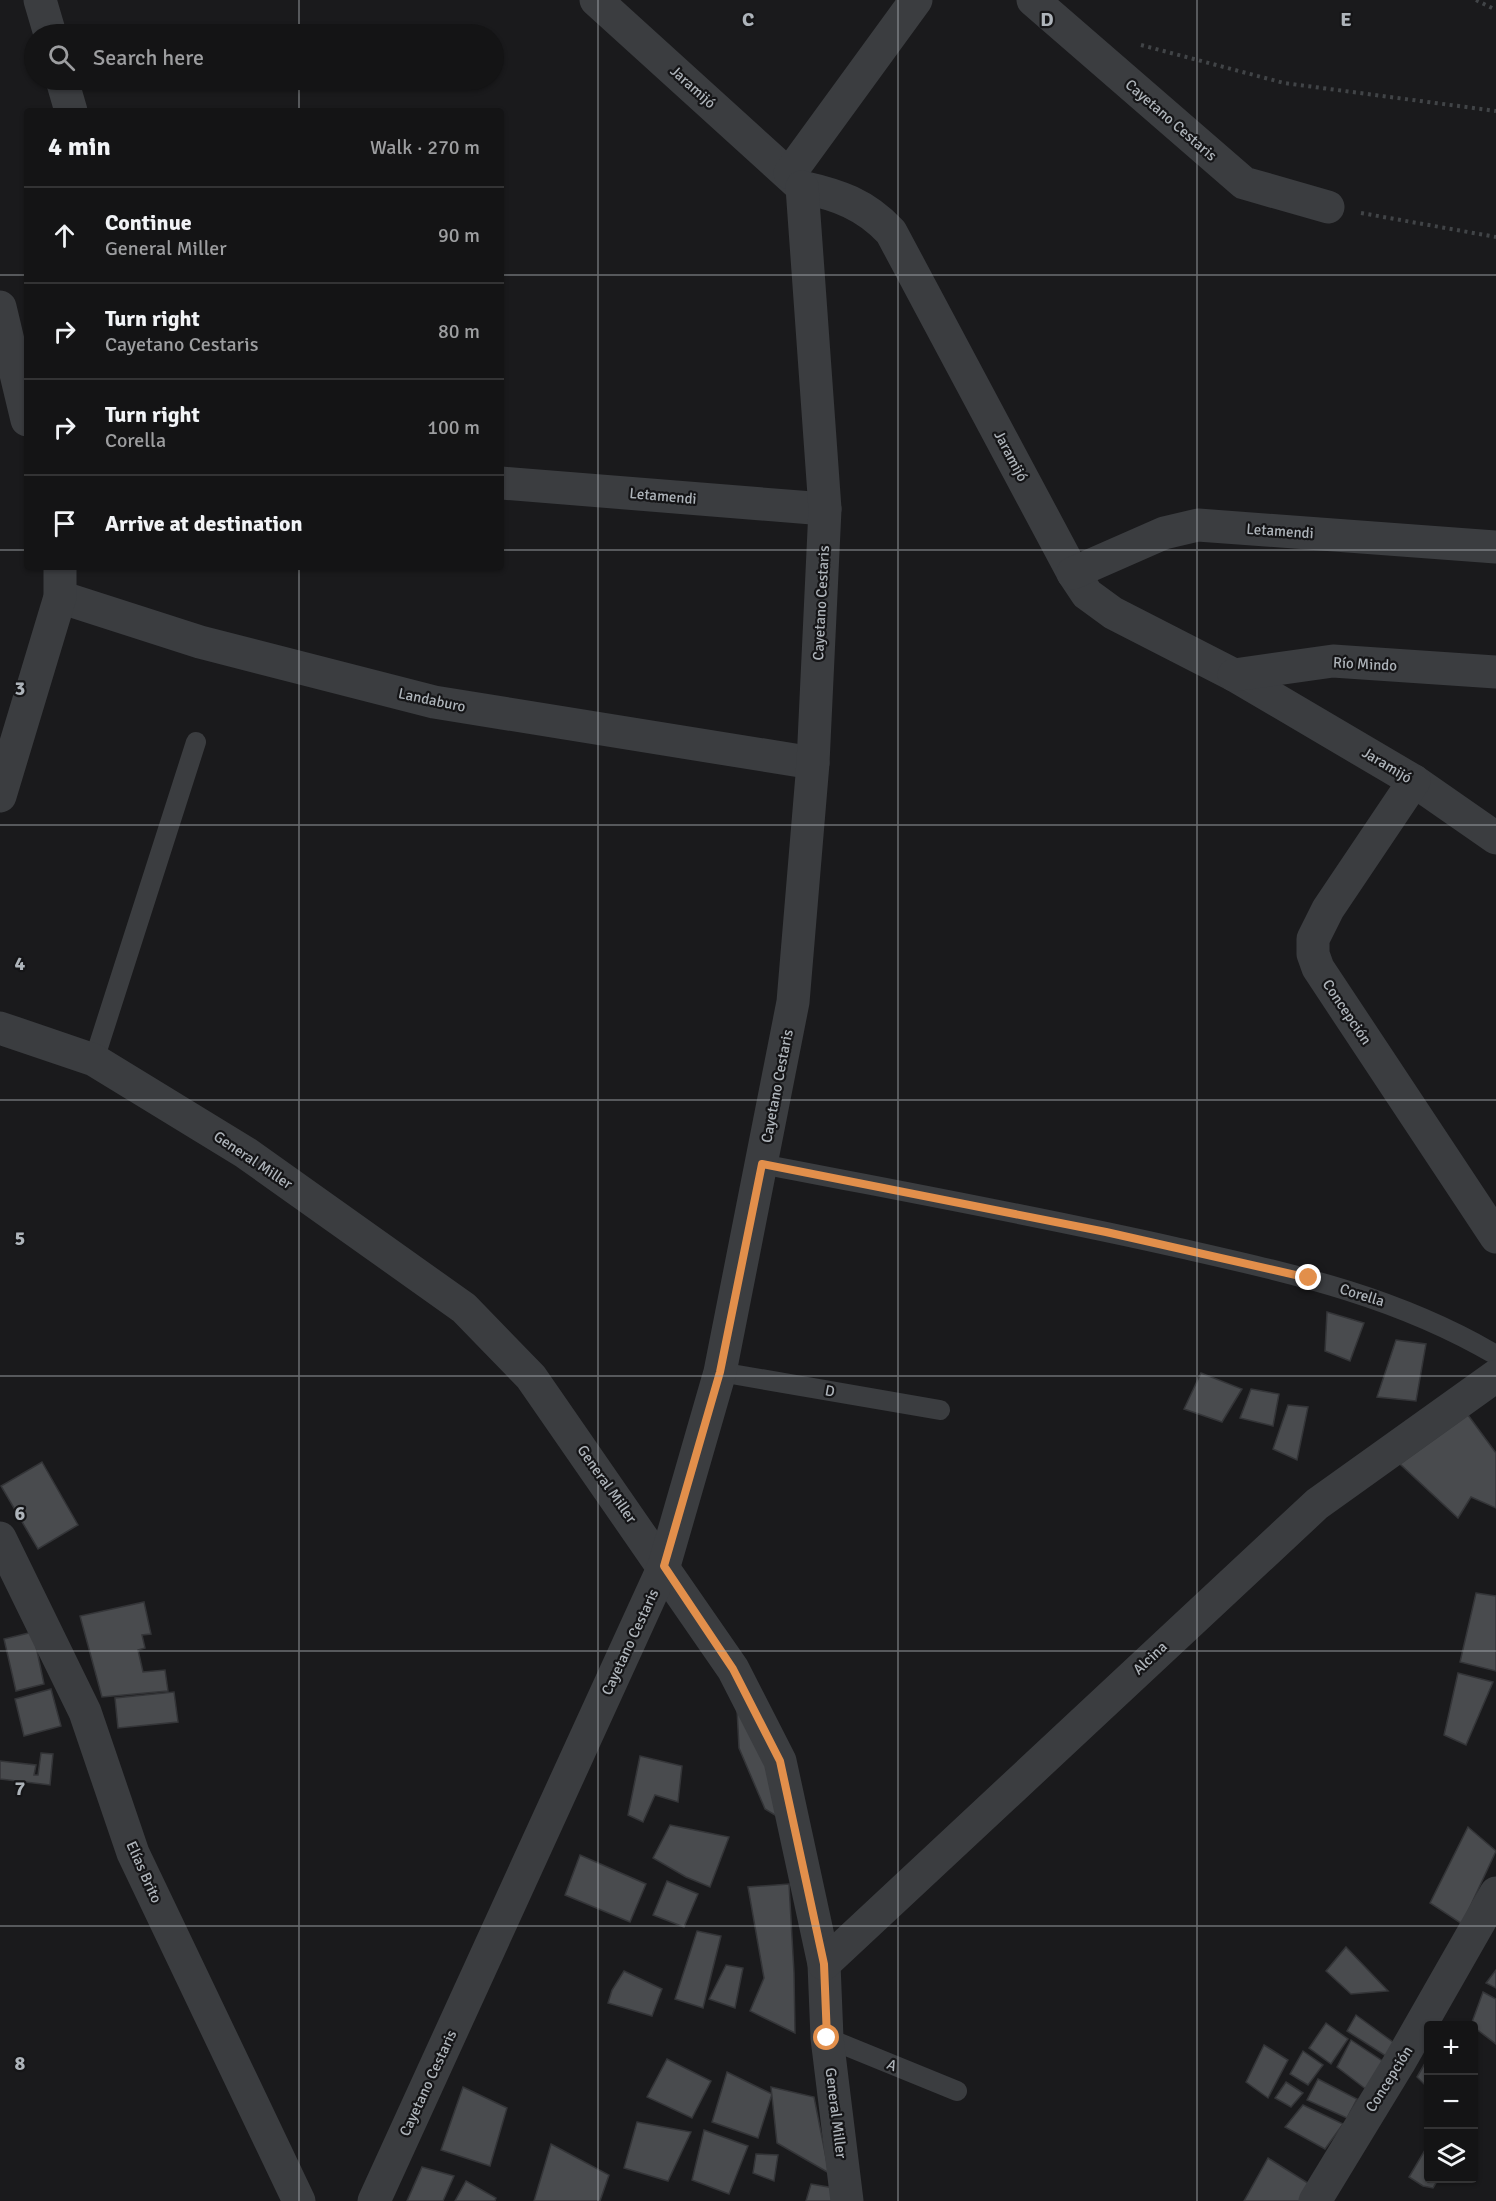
<!DOCTYPE html>
<html lang="en">
<head>
<meta charset="utf-8">
<style>
	:root { --surface:#141415; --page:#212122; --text:#f1f3f6; --muted:#9d9ea0; --line:#333334 }
	body { margin:0; font-family:Signika,sans-serif; background:var(--page); color:var(--text) }
	.controls { position:absolute; right:18px; bottom:18px; display:grid; overflow:hidden; border-radius:6px; box-shadow:0 2px 4px #0004 }
	.controls button { width:54px; height:54px; display:grid; place-items:center; padding:0; border:0; border-bottom:2px solid var(--line); background:var(--surface); color:var(--text); font:30px sans-serif }
	.stop { position:absolute; width:18px; height:18px; margin:-14px; border:4px solid #e28f4b; border-radius:50%; background:#fff }
	.stop.end { background:#e28f4b; border-color:#fff; box-shadow:0 2px 6px #0008 }
	.list { margin:0; padding:0; list-style:none }
	h2 { display:flex; justify-content:space-between; align-items:center; height:78px; margin:0; padding:0 24px; font-size:26px }
	h2 small { font-size:20px; font-weight:400; color:var(--muted) }
	.list li { display:grid; grid-template-columns:39px 1fr auto; gap:18px; align-items:center; box-sizing:border-box; height:96px; padding:0 24px; border-top:2px solid var(--line) }
	.list b { display:block; font-size:22px; white-space:nowrap }
	.list p { margin:0; font-size:20px; white-space:nowrap; color:var(--muted) }
	.list em { font-size:20px; font-style:normal; color:var(--muted) }
	.icon { flex:none; width:33px; height:33px; fill:none; stroke:currentColor; stroke-width:2; stroke-linecap:round; stroke-linejoin:round }
	.map { position:relative; flex:none; width:1496px; height:2201px; overflow:hidden }
	.search { position:absolute; background:var(--surface); box-shadow:0 2px 4px #0004; left:24px; top:24px; width:480px; height:66px; display:flex; align-items:center; gap:15px; box-sizing:border-box; padding:0 21px; border-radius:33px; color:var(--muted); font-size:22px }
	.panel { position:absolute; background:var(--surface); box-shadow:0 2px 4px #0004; left:24px; top:108px; width:480px; height:462px; border-radius:6px }
	.map>svg:first-child { display:block }
</style>
</head>
<body>
<div class="map">
<svg width="1496" height="2201" viewBox="0 0 1496 2201">
	<rect width="100%" height="100%" fill="#1a1a1c"/>
	<!-- building -->
	<g fill="#494b4e" stroke="#343538" stroke-width="1.5">
		<path d="M1327 1312 1364 1323 1350 1361 1325 1351Z"/>
		<path d="M1396 1340 1426 1344 1416 1401 1377 1397Z"/>
		<path d="M1201 1373 1242 1389 1222 1422 1184 1409Z"/>
		<path d="M1251 1389 1279 1394 1273 1426 1240 1418Z"/>
		<path d="M1288 1405 1308 1407 1297 1460 1273 1449Z"/>
		<path d="M1468 1415 1496 1453V1508L1471 1497 1458 1518 1400 1464Z"/>
		<path d="M42 1462 78 1525 38 1549 1 1486Z"/>
		<path d="M1476 1593 1496 1596V1671L1460 1662Z"/>
		<path d="M144 1602 151 1634 142 1635 145 1648 138 1650 143 1672 165 1670 168 1691 102 1697 80 1616Z"/>
		<path d="M33 1632 44 1684 16 1691 4 1639Z"/>
		<path d="M1458 1673 1493 1682 1466 1745 1444 1735Z"/>
		<path d="M51 1689 61 1726 24 1736 15 1699Z"/>
		<path d="M174 1692 178 1722 118 1728 115 1698Z"/>
		<path d="M737 1709 758 1719 783 1820 765 1809 739 1748Z"/>
		<path d="M41 1753 53 1754 50 1785 0 1779V1761L36 1765 34 1775H38Z"/>
		<path d="M640 1756 682 1766 678 1802 655 1795 643 1822 628 1815Z"/>
		<path d="M670 1825 729 1837 710 1887 686 1877 653 1858Z"/>
		<path d="M1468 1827 1496 1851 1462 1924 1430 1903Z"/>
		<path d="M580 1855 646 1884 630 1922 565 1895Z"/>
		<path d="M667 1881 698 1894 684 1927 653 1915Z"/>
		<path d="M789 1884 794 1973 795 2033 750 2011 764 1978 748 1887Z"/>
		<path d="M697 1931 721 1936 703 2008 675 1999Z"/>
		<path d="M1346 1947 1388 1991 1351 1994 1326 1971Z"/>
		<path d="M726 1965 743 1968 735 2008 709 1999Z"/>
		<path d="M1496 1970V1988L1486 1983Z"/>
		<path d="M624 1971 662 1989 652 2016 608 2003 612 1990Z"/>
		<path d="M1483 1992 1496 1999V2044L1471 2025Z"/>
		<path d="M1356 2015 1397 2045 1389 2058 1347 2031Z"/>
		<path d="M1326 2023 1348 2039 1331 2064 1309 2048Z"/>
		<path d="M1351 2040 1384 2062 1367 2090 1337 2067Z"/>
		<path d="M1264 2045 1288 2060 1268 2098 1246 2082Z"/>
		<path d="M1303 2051 1323 2065 1308 2085 1290 2074Z"/>
		<path d="M1428 2058V2088L1417 2077Z"/>
		<path d="M667 2059 711 2081 692 2118 647 2097Z"/>
		<path d="M727 2072 772 2094 758 2138 712 2122Z"/>
		<path d="M1318 2079 1357 2099 1347 2118 1307 2100Z"/>
		<path d="M1286 2082 1303 2093 1291 2107 1275 2098Z"/>
		<path d="M463 2087 507 2108 490 2166 441 2150Z"/>
		<path d="M771 2087 814 2097 829 2173 777 2143Z"/>
		<path d="M1303 2105 1343 2124 1325 2149 1285 2127Z"/>
		<path d="M637 2122 691 2132 668 2181 624 2168Z"/>
		<path d="M704 2130 748 2146 729 2194 692 2180Z"/>
		<path d="M551 2144 609 2175 600 2201H534Z"/>
		<path d="M1428 2145V2178H1439L1433 2188 1423 2186 1409 2177Z"/>
		<path d="M756 2154 778 2155 774 2181 753 2173Z"/>
		<path d="M1268 2158 1311 2185 1303 2201H1244Z"/>
		<path d="M422 2167 454 2176 443 2201H407Z"/>
		<path d="M466 2181 496 2198 495 2201H455Z"/>
		<path d="M811 2184 834 2188 836 2201H806Z"/>
	</g>
	<g fill="none" stroke-linecap="round" stroke-linejoin="round">
		<!-- path -->
		<g stroke="#414447" stroke-width="4" stroke-dasharray="3 4.5" stroke-linecap="butt">
			<path d="M1476 0 1496 10"/>
			<path d="M1141 45 1284 83 1496 111"/>
			<path d="M1361 213 1496 237"/>
		</g>
		<!-- service -->
		<g stroke="#3b3d40" stroke-width="20">
			<path d="M94 1060 196 742"/>
			<path d="M762 1164C900 1191 1038 1216 1175 1247 1289 1273 1394 1295 1496 1355"/>
			<path d="M720 1372 940 1410"/>
			<path d="M827 2038 957 2091"/>
		</g>
		<!-- minor -->
		<g stroke="#3b3d40" stroke-width="33">
			<path d="M40 0 50 34"/>
			<path d="M596 0 802 187C838 195 865 204 891 232L1073 573 1087 594 1113 613 1234 675 1414 781 1496 838"/>
			<path d="M1033 0 1244 183 1328 207"/>
			<path d="M62 80 71 111"/>
			<path d="M790 173 916 0"/>
			<path d="M0 307 27 420"/>
			<path d="M501 483 825 509"/>
			<path d="M1073 573 1164 533 1198 525 1496 547"/>
			<path d="M60 597 200 642 434 702 813 763"/>
			<path d="M1234 675 1333 661 1496 672"/>
			<path d="M1414 781 1328 909 1313 939V954L1318 968 1496 1237"/>
			<path d="M0 796 60 597V567"/>
			<path d="M0 1028 94 1060 246 1153 464 1308 531 1377 733 1669 780 1761 824 1964 827 2038 847 2201"/>
			<path d="M0 1538 85 1712 133 1853 299 2201"/>
			<path d="M824 1964 1317 1504 1496 1376"/>
			<path d="M374 2201 664 1566 720 1372 793 1002 813 763 825 509 802 187"/>
			<path d="M1315 2201 1399 2063 1496 1893"/>
		</g>
	</g>
	<g fill="none" stroke-linecap="round" stroke-linejoin="round">
		<!-- route -->
		<path stroke="#e28f4b" stroke-width="8" d="M827 2038 824 1964 780 1761 733 1669 664 1566 720 1372 762 1164 1106 1232 1309 1278"/>
	</g>
	<!-- grid -->
	<path fill="none" stroke="#aeb4ba" stroke-width="1.5" stroke-opacity="0.55" d="M299 0V34M598 0V2201M898 0V2201M1197 0V2201M299 80V111M0 275H27M501 275H1496M0 550H27M501 550H1496M299 567V2201M0 825H1496M0 1100H1496M0 1376H1496M0 1651H1496M0 1926H1496"/>
	<g text-anchor="middle" dominant-baseline="central" stroke-width="4.5" stroke-linejoin="round" paint-order="stroke">
		<!-- street labels -->
		<g font-size="15" fill="#aeb4ba" stroke="#151517">
			<text transform="translate(693 87) rotate(42)">Jaramijó</text>
			<text transform="translate(1171 120) rotate(41)">Cayetano Cestaris</text>
			<text transform="translate(1011 456) rotate(62)">Jaramijó</text>
			<text transform="translate(663 496) rotate(5)">Letamendi</text>
			<text transform="translate(1280 531) rotate(4)">Letamendi</text>
			<text transform="translate(821 603) rotate(-87)">Cayetano Cestaris</text>
			<text transform="translate(1365 664) rotate(3)">Río Mindo</text>
			<text transform="translate(432 700) rotate(12)">Landaburo</text>
			<text transform="translate(1387 765) rotate(31)">Jaramijó</text>
			<text transform="translate(1347 1012) rotate(56)">Concepción</text>
			<text transform="translate(777 1086) rotate(-79)">Cayetano Cestaris</text>
			<text transform="translate(253 1160) rotate(34)">General Miller</text>
			<text transform="translate(1362 1295) rotate(17)">Corella</text>
			<text transform="translate(830 1391) rotate(10)">D</text>
			<text transform="translate(607 1484) rotate(55)">General Miller</text>
			<text transform="translate(630 1642) rotate(-65)">Cayetano Cestaris</text>
			<text transform="translate(1150 1658) rotate(-43)">Alcina</text>
			<text transform="translate(144 1872) rotate(66)">Elías Brito</text>
			<text transform="translate(892 2065) rotate(22)">A</text>
			<text transform="translate(1389 2079) rotate(-58)">Concepción</text>
			<text transform="translate(428 2083) rotate(-65)">Cayetano Cestaris</text>
			<text transform="translate(836 2113) rotate(83)">General Miller</text>
		</g>
	</g>
	<g font-size="20" text-anchor="middle" font-weight="bold" fill="#aeb4ba" stroke="#151517" stroke-width="4.5" stroke-linejoin="round" paint-order="stroke">
		<text x="748" y="26">C</text>
		<text x="1047" y="26">D</text>
		<text x="1346" y="26">E</text>
		<text x="20" y="695">3</text>
		<text x="20" y="970">4</text>
		<text x="20" y="1245">5</text>
		<text x="20" y="1520">6</text>
		<text x="20" y="1795">7</text>
		<text x="20" y="2070">8</text>
	</g>
</svg>
<div class="controls">
<button>+</button>
<button>−</button>
<button><svg class="icon" aria-label="layers" viewBox="0 0 24 24"><path d="M12 4l9 5-9 5-9-5zM3 14l9 5 9-5"/></svg></button>
</div>
<div class="stop" style="left:827px;top:2038px"></div>
<div class="stop end" style="left:1309px;top:1278px"></div>
<div class="search"><svg class="icon" aria-label="search" viewBox="0 0 24 24"><circle cx="10" cy="10" r="6"/><path d="M15 15l6 6"/></svg>Search here</div>
<section class="panel">
<h2>4 min<small>Walk · 270 m</small></h2>
<ul class="list">
<li><svg class="icon" aria-label="ahead" viewBox="0 0 24 24"><path d="M12 20V5M6 11l6-6 6 6"/></svg><div><b>Continue</b><p>General Miller</p></div><em>90 m</em></li>
<li><svg class="icon" aria-label="right" viewBox="0 0 24 24"><path d="M7 20v-9h11M14 6l5 5-5 5"/></svg><div><b>Turn right</b><p>Cayetano Cestaris</p></div><em>80 m</em></li>
<li><svg class="icon" aria-label="right" viewBox="0 0 24 24"><path d="M7 20v-9h11M14 6l5 5-5 5"/></svg><div><b>Turn right</b><p>Corella</p></div><em>100 m</em></li>
<li><svg class="icon" aria-label="arrive" viewBox="0 0 24 24"><path d="M6 21V4h12l-3 4 3 4H6"/></svg><div><b>Arrive at destination</b></div></li>
</ul>
</section>
</div>
</body>
</html>
